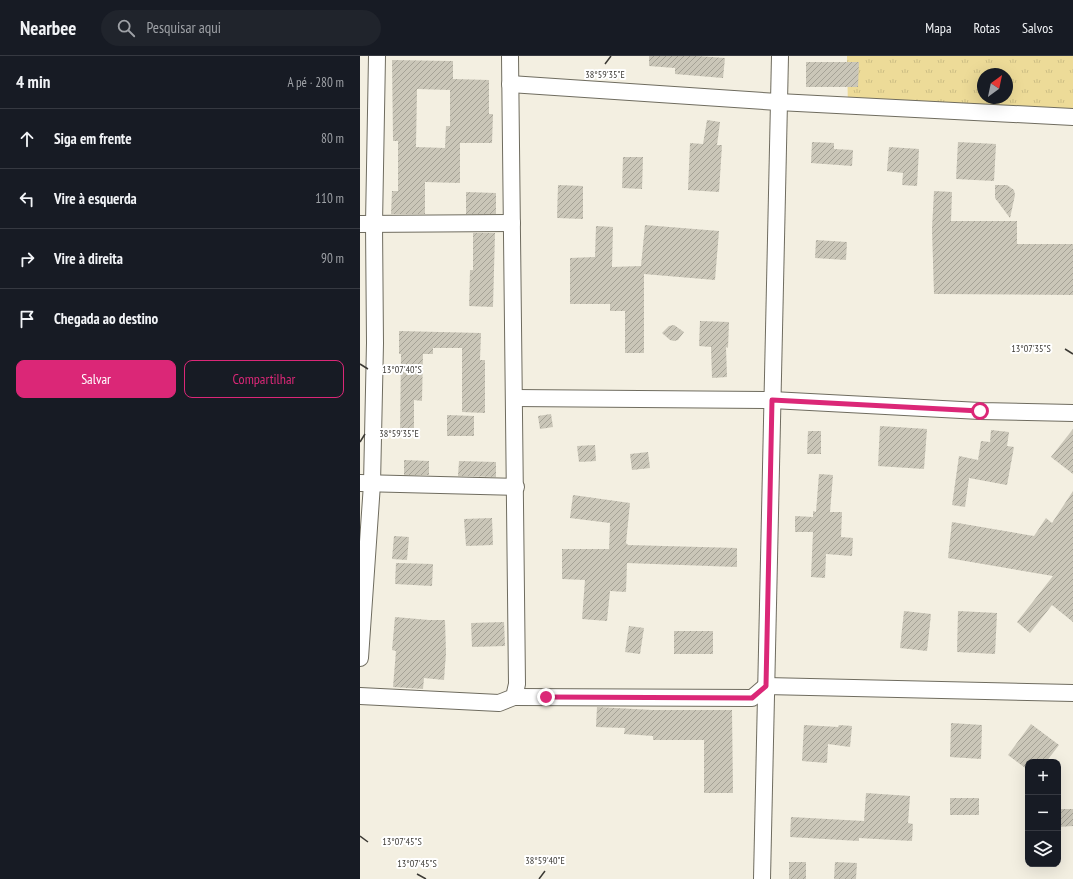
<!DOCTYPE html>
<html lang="pt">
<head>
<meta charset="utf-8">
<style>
	:root { --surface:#171b24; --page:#20242c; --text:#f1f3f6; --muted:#9ea1a6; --line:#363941; --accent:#db2777 }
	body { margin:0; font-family:"PT Sans Narrow",sans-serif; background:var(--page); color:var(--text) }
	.controls { position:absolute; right:12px; bottom:12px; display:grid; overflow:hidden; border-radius:8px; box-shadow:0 4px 16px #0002 }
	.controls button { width:36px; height:36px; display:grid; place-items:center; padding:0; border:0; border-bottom:1px solid var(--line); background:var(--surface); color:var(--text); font:20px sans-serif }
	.compass { position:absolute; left:617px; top:12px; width:36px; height:36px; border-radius:50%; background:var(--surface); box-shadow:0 4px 16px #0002; rotate:33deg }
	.stop { position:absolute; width:12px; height:12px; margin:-9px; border:3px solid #db2777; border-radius:50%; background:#fff }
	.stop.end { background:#db2777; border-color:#fff; box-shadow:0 1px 4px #0008 }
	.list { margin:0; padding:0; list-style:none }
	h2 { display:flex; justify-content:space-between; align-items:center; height:52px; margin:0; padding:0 16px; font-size:17px }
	h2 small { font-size:13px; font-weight:400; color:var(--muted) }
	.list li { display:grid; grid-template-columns:26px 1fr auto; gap:12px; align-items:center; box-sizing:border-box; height:60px; padding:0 16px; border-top:1px solid var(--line) }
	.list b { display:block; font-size:15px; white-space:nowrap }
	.list em { font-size:13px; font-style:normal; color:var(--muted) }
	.actions { display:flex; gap:8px; padding:12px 16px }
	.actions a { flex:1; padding:9px 0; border:1px solid var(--accent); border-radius:8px; text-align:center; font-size:14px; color:var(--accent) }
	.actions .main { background:var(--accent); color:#fff }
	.icon { flex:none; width:22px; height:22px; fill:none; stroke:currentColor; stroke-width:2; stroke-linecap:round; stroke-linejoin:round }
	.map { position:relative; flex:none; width:713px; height:823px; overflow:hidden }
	header { display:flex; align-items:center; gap:24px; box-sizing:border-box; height:56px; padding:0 20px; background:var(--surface); border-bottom:1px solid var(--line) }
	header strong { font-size:19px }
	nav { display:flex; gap:22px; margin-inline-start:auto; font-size:14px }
	.search { width:280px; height:36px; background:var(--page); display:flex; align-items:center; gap:10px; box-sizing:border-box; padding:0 14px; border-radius:22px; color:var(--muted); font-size:15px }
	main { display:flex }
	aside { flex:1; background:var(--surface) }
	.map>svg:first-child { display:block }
</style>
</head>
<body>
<header>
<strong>Nearbee</strong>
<div class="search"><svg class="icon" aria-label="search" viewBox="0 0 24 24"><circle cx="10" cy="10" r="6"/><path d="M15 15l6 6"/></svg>Pesquisar aqui</div>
<nav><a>Mapa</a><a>Rotas</a><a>Salvos</a></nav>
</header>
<main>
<aside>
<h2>4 min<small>A pé · 280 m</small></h2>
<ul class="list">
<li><svg class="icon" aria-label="ahead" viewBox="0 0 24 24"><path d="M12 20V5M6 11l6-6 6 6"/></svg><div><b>Siga em frente</b></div><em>80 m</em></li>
<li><svg class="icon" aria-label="left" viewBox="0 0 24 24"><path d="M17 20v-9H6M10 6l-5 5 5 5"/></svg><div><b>Vire à esquerda</b></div><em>110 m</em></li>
<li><svg class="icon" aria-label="right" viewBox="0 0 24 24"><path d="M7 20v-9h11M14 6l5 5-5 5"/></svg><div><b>Vire à direita</b></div><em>90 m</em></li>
<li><svg class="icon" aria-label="arrive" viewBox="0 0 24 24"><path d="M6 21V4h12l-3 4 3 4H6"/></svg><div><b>Chegada ao destino</b></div></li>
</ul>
<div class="actions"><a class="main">Salvar</a><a>Compartilhar</a></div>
</aside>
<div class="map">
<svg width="713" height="823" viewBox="0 0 713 823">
	<defs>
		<pattern id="grass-tufts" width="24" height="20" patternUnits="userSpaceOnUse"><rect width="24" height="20" fill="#eddb98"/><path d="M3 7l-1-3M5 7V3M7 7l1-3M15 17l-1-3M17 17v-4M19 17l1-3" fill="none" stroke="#ccbd84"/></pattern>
		<pattern id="building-hatch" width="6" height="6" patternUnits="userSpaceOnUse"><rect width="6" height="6" fill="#cac6b8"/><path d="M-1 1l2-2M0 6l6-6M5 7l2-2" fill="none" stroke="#a5a296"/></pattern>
	</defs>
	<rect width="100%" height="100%" fill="#f3efe1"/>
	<!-- grass -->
	<path fill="url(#grass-tufts)" fill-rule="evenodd" d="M487 0H713V59L488 56ZM623 18H647V42H623Z"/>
	<!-- building -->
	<g fill="url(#building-hatch)" fill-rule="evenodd">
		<path d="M289 0H337L365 2 363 22 315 18V12L289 10Z"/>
		<path d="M32 4 93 5V23L129 24V58H133L132 87H100V127L65 126V158H31L32 135H38V85H33ZM57 33 90 34V70H86L85 92 56 91Z"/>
		<path d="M446 6H499L498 31H446Z"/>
		<path d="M347 64 360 66 357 89H362L359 136 328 134 330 87 343 88Z"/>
		<path d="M452 86 474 87V93L493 94 492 110 451 107Z"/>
		<path d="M598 86 636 88 634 125 596 123Z"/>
		<path d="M529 91 559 93 557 130 542 129 543 117 527 115Z"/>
		<path d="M263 101H283L282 133 262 132Z"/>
		<path d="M198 129 223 130V163L197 162Z"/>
		<path d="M635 129H647L654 134 655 139 650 162 635 142Z"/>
		<path d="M574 135 592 136 591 165H657V188H713V239L574 238 572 173Z"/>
		<path d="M106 136 136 137V158H106Z"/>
		<path d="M285 169 359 175 355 224 284 218V297H265V255H250V248H210V202L235 201 236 170 253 171 252 211 281 210Z"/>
		<path d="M113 177H135L133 251 109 250 110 214H113Z"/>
		<path d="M456 184 487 186 486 204 455 202Z"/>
		<path d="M340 265 369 266 368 292 366 291 367 321 352 322 351 291 339 290Z"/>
		<path d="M314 269 324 276 318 284 314 285 310 284 302 277 309 270Z"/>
		<path d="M39 275 121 277 120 304H125V357L102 356V292H73V298H63L62 345 54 344V379H40L41 298H39Z"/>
		<path d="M191 358 193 371 180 373 178 360Z"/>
		<path d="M87 359 114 360V380H87Z"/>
		<path d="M520 370 567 373 564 413 518 410Z"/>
		<path d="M713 373V418L691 401Z"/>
		<path d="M631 374 649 376 647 390 654 391 647 429 609 422 605 451 592 449 599 400 618 404 621 385 630 386Z"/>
		<path d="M448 375H461V398H447Z"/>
		<path d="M235 389 236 405 219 406 217 390Z"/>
		<path d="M288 396 290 412 272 414 270 398Z"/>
		<path d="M44 404 69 405V419H44Z"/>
		<path d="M99 405 136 406V421L98 420Z"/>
		<path d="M459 418 473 419 470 456H482L481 481 493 482 492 500 466 498 465 522 451 521 453 476H435V460L453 461V455L456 456Z"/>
		<path d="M713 435V566L692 549 670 577 657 566 693 520 588 502 592 466 674 480 686 462 692 467Z"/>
		<path d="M213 439 270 447 266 487 268 489 377 492V511L267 507 266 536 250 535 247 565 222 563 225 524 202 523V493H249L250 467 210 462Z"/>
		<path d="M132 462 133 489 106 490 104 463Z"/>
		<path d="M34 480 49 481 47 504 32 503Z"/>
		<path d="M36 507 73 508 72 530 35 528Z"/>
		<path d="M544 555 571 558 567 595 540 592Z"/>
		<path d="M598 555 637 557 635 598 597 596Z"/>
		<path d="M35 561 69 564H85L86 597 84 624 64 622 63 633 33 631 36 595 32 594Z"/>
		<path d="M144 566 145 590 112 591 111 567Z"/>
		<path d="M269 570 284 572 280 598 265 596Z"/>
		<rect x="314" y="575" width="39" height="23"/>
		<path d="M237 651 292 654H372L373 737H344V684H293V680L264 678 265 672 236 671Z"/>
		<path d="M591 667 622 669 621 703 590 701Z"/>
		<path d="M671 668 699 689 686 706H668V714L648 699Z"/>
		<path d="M444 669 478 671 479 669 492 670 490 691 468 688 467 707 442 705Z"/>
		<path d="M506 737 550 740 548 767 553 768 552 785 499 782V785L430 781 431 761 504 765Z"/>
		<rect x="590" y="742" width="29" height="17"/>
		<path d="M698 753H713V770L698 771Z"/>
		<rect x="429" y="806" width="17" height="17"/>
		<path d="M475 806 497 807 496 823H474Z"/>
	</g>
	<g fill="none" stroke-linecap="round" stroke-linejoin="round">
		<!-- minor casing -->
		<g stroke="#6f6c5f" stroke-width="18">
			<g id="minor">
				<path d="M150 28 418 46 713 61"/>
				<path d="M0 168 152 167"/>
				<path d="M155 342 412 344 620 355 713 357"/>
				<path d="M0 427 156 431"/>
				<path d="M0 602 12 428 15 287 14 168 17 0"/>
				<path d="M0 640 139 647 154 641 157 628 150 0"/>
				<path d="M154 641 392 642 406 630 713 637"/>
				<path d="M402 823 420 0"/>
			</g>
		</g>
		<!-- minor -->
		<use href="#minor" stroke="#fff" stroke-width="16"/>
	</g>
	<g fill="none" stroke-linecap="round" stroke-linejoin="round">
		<!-- route -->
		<path stroke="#db2777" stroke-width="5" d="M186 641 392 642 406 630 412 344 620 355"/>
	</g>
	<!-- ticks -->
	<path fill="none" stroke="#3b3934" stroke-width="1.5" d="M245 8 251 0M705 293 713 298M0 308 8 313M0 386 5 378M0 780 8 786M57 818 66 823M179 823 185 815"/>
	<g font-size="10" text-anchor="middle" fill="#3b3934" stroke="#fff" stroke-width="4" stroke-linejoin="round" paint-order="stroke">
		<text x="245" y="22">38°59'35"E</text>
		<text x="671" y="296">13°07'35"S</text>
		<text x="42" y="317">13°07'40"S</text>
		<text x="39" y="381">38°59'35"E</text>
		<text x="42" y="789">13°07'45"S</text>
		<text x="185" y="808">38°59'40"E</text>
		<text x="57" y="811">13°07'45"S</text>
	</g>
</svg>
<div class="controls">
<button>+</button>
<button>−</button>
<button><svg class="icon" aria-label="layers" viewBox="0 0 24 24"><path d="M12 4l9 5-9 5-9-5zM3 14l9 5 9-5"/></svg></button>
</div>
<svg class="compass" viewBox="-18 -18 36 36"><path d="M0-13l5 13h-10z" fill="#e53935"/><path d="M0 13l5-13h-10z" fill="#9ea1a6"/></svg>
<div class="stop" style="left:620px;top:355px"></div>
<div class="stop end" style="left:186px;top:641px"></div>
</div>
</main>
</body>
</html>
